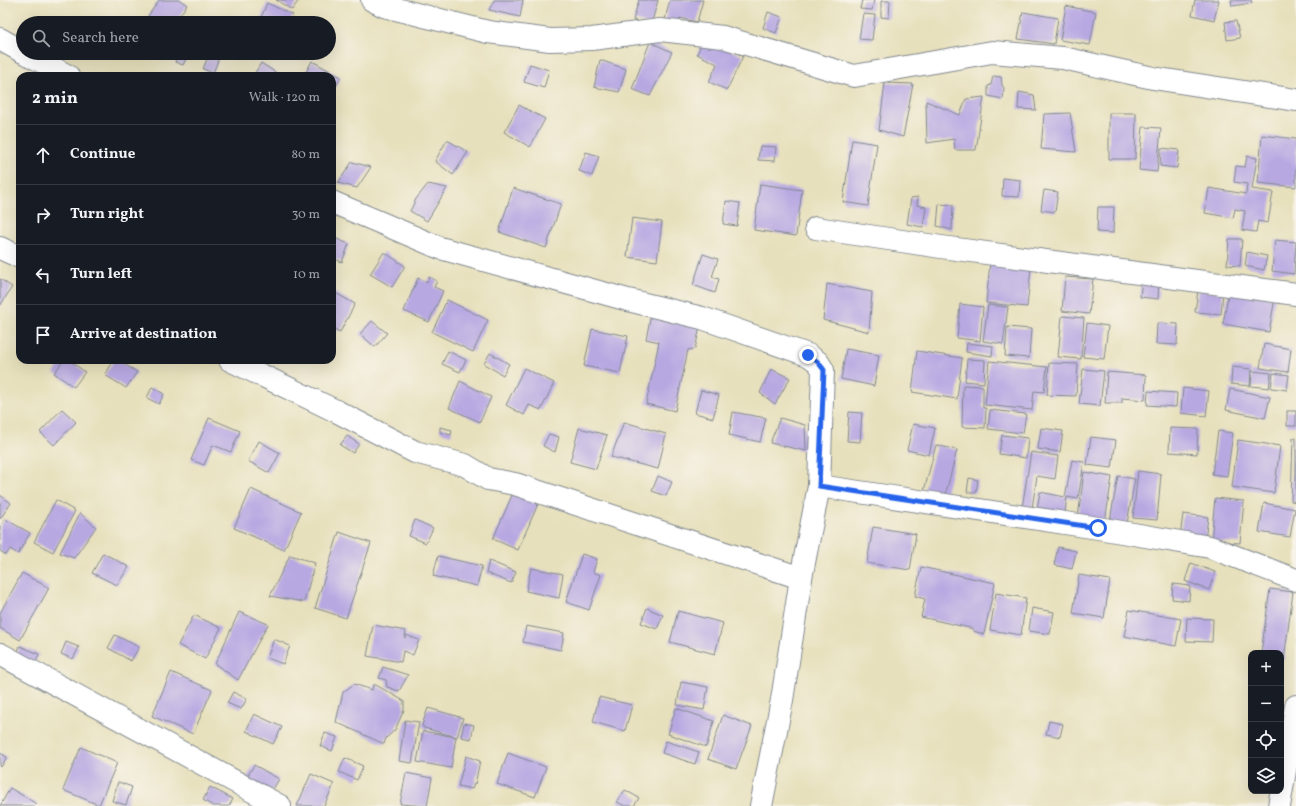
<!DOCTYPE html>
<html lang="en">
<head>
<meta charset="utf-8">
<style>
	:root { --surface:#171b24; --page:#242831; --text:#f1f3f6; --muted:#9ea1a6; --line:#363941 }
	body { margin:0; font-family:Vollkorn,serif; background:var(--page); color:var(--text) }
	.controls { position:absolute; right:12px; bottom:12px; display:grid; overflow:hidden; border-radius:8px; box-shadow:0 4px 16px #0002 }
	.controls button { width:36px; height:36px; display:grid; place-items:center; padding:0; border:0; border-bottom:1px solid var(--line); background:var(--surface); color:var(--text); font:20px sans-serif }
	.stop { position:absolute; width:12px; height:12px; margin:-9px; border:3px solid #2563eb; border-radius:50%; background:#fff }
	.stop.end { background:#2563eb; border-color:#fff; box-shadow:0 1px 4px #0008 }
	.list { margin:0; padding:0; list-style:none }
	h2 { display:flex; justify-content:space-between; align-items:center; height:52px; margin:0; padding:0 16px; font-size:17px }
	h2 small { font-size:13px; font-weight:400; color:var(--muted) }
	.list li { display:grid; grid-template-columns:26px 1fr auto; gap:12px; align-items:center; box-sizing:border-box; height:60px; padding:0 16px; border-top:1px solid var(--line) }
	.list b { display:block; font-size:15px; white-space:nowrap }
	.list em { font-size:13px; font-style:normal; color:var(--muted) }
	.icon { flex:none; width:22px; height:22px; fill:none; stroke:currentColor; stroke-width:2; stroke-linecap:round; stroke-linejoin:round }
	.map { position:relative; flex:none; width:1296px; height:806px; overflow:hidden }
	.search { position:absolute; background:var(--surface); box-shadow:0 4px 16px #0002; left:16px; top:16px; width:320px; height:44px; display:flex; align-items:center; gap:10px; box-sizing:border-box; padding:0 14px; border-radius:22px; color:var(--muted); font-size:15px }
	.panel { position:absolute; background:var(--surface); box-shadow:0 4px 16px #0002; left:16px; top:72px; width:320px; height:292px; border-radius:12px }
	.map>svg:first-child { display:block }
</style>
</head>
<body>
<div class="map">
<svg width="1296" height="806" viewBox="0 0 1296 806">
	<rect width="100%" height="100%" fill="#f7f3e8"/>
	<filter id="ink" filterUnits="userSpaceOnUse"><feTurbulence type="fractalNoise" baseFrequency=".025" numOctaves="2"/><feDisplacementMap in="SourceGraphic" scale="8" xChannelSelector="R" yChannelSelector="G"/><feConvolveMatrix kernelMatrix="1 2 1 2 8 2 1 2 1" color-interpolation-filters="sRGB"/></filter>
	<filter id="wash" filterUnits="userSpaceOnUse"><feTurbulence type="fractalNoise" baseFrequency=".012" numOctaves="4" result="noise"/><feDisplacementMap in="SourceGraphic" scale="16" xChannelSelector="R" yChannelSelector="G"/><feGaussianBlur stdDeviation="0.9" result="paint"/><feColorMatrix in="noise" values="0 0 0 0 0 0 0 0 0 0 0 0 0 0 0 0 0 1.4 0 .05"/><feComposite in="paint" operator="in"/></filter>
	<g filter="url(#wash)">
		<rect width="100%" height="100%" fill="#e7e0bc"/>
		<g id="blocks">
			<!-- building -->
			<g fill="#b8a8e2">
				<path d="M159 0H180L187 5 174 23H157L148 16Z"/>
				<path d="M276 0H299L292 10Z"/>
				<path d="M494 0H523L520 17 489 10Z"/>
				<path d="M639 0H658L651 25 633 20Z"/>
				<path d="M670 0H703L697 22 680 18 678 25 664 23Z"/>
				<path d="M862 0H874L872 10 860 9Z"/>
				<path d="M1195 0H1219L1214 20 1192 15Z"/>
				<path d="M1231 0H1251L1252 3 1232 6Z"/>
				<path d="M881 1H890L889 18 881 17Z"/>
				<path d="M267 3 293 15 289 23H266L260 20Z"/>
				<path d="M1066 6 1096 12 1090 45 1060 40Z"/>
				<path d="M768 12 782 17 776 33 763 28Z"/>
				<path d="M1023 12 1058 18 1054 44 1018 39Z"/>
				<path d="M863 14 875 15 872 40 859 39Z"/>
				<path d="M1236 21 1240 38 1227 40 1225 22Z"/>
				<path d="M704 38 743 56 727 90 709 82 717 64 697 54Z"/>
				<path d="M650 42 672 52 650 96 632 89Z"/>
				<path d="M179 53H189L183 65 175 62Z"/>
				<path d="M209 54 219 58 213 73 203 69Z"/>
				<path d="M600 60 626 69 619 92 594 87Z"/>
				<path d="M312 61 341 77 332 94V76H304Z"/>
				<path d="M261 63 281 76H253Z"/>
				<path d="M530 64 549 70 544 88 524 82Z"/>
				<path d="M993 76 1001 77 1002 85 1004 88 1003 99 988 96V86L991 85Z"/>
				<path d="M885 83 913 84 903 137 879 130Z"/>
				<path d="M1019 92 1034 95 1036 110 1018 109Z"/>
				<path d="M984 97 976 150H955L954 139 927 143 926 101 960 115 966 99Z"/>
				<path d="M519 105 545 119 530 147 504 132Z"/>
				<path d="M1070 113 1076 152 1041 149 1044 114Z"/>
				<path d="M1109 113H1136L1135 159H1109Z"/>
				<path d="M1143 127 1161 128 1157 172 1139 170Z"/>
				<path d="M1262 135 1296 139V187L1258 183Z"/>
				<path d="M447 140 468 152 453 175 435 161Z"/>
				<path d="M852 140 877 144 868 206 843 202Z"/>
				<path d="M760 146 776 147 775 161 758 160Z"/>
				<path d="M1161 148 1179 150 1177 168 1160 166Z"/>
				<path d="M586 152 599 156 592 176 579 171Z"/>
				<path d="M1247 156 1257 158 1252 189 1273 192 1268 223 1258 221 1256 232 1242 230 1245 211 1235 209 1233 218 1205 213 1209 188 1246 194 1247 184 1234 182 1236 166 1245 167Z"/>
				<path d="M352 162 371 167 357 188 338 183Z"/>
				<path d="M1003 178 1020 180 1019 197 1002 196Z"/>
				<path d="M428 184 447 188 427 221 410 211 416 199Z"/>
				<path d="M760 184 802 190 796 236 754 230Z"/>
				<path d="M513 188 561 204 546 248 499 232Z"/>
				<path d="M1044 190 1058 192 1055 212 1041 210Z"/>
				<path d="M918 197 917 205 926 207 923 227 907 224 911 198Z"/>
				<path d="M726 201 740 203 737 226 723 224Z"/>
				<path d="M939 204 953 205 952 230 937 226Z"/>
				<path d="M1098 207H1114L1113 233 1097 232Z"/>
				<path d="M632 218 662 222 657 261 627 257Z"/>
				<path d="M332 229 335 231 332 237 349 244 342 262 332 258Z"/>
				<path d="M1229 239H1242L1240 266 1227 265Z"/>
				<path d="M1275 240 1296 242 1294 274 1272 271Z"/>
				<path d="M384 252 405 266 392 287 370 274Z"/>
				<path d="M1247 252 1267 256 1264 270 1245 266Z"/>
				<path d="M703 254 718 259 712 277 719 279 715 293 693 285Z"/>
				<path d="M990 263 1031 268 1027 307 986 303Z"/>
				<path d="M429 277 437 281 434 287 443 291 429 322 404 311 418 278 427 282Z"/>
				<path d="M1065 277 1093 279 1089 314 1062 311Z"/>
				<path d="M0 279 12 287 0 306Z"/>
				<path d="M1142 279 1159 281 1158 299 1140 297Z"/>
				<path d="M827 284 872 292 869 332 823 320Z"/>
				<path d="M1198 290 1223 293 1221 314 1195 312Z"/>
				<path d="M1229 290 1275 298 1269 332 1223 324Z"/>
				<path d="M332 291 355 304 340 332 332 328Z"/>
				<path d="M447 300 488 320 473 352 432 332Z"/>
				<path d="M960 304 983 307 980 341 957 338Z"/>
				<path d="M988 305 1008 307 1003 344 983 341Z"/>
				<path d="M652 309 702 318 695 349 688 350 675 411 646 404 659 342 646 339Z"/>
				<path d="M1062 316 1084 318 1081 359 1058 357Z"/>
				<path d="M372 321 387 333 375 347 360 334Z"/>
				<path d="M1087 323 1108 326 1104 359 1083 357Z"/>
				<path d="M1157 323 1178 324 1177 345 1156 344Z"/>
				<path d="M1007 327 1031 329 1029 358 1005 356Z"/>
				<path d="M592 329 628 336 620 373 584 366Z"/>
				<path d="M967 343 993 346 992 356 966 352Z"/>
				<path d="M1264 344 1291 349 1288 372 1260 368Z"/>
				<path d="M846 349 879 355 874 386 841 379Z"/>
				<path d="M448 351 466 360 460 372 442 364Z"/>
				<path d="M917 351 962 358 957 399 912 392Z"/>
				<path d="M490 353 509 364 503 375 484 364Z"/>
				<path d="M967 359 985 360 984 383 965 381Z"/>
				<path d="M64 360H69L85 372 74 387 54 373Z"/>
				<path d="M114 360H118L137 372 126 388 105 375Z"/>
				<path d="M989 361 1047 367 1044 392 1034 391 1032 410 985 405Z"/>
				<path d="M1049 363 1078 364 1076 396 1047 395Z"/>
				<path d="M1232 367 1251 369 1250 386 1231 384Z"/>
				<path d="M524 368 554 383 541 410 529 405 524 415 506 405Z"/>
				<path d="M771 369 790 378 775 404 760 393Z"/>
				<path d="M1083 369 1104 371 1100 406 1079 404Z"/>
				<path d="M1252 371 1271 373 1269 388 1251 386Z"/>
				<path d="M1107 372 1146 375 1145 400 1122 398V403H1105Z"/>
				<path d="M1273 373 1289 375 1287 390 1271 388Z"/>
				<path d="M460 381 491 397 480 422 449 408Z"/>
				<path d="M963 385 983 386V408H986L985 428 962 427Z"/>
				<path d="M152 387 164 394 159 404 147 398Z"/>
				<path d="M1183 388 1209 391 1206 416 1181 413Z"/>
				<path d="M1230 389 1270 397 1265 418 1226 410Z"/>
				<path d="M701 390 719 395 713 418 695 413Z"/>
				<path d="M1148 391 1177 393 1176 407 1147 405Z"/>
				<path d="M62 409 76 422 54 445 40 432Z"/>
				<path d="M990 410 1026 414 1023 433 988 429Z"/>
				<rect x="1287" y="411" width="9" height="15"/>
				<path d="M733 412 766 418 760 442 729 435Z"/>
				<path d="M849 412 862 413 860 442 847 441Z"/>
				<path d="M209 418 240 431 231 452 213 445 204 465 191 460Z"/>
				<path d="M780 418 805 425 806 451 770 443Z"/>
				<path d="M624 422 666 434 658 469 611 457Z"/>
				<path d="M913 424 935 428 929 455 907 450Z"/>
				<path d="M440 427 452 430 451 435 440 432Z"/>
				<path d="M579 428 607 435 596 469 570 462Z"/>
				<path d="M1041 428 1063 431 1060 452 1038 449Z"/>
				<path d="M1170 428 1198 429 1197 454 1169 452Z"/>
				<path d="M1218 431 1233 433 1227 476 1212 474Z"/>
				<path d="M549 434 559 437 555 452 543 446Z"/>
				<path d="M1002 435 1028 438 1026 458 999 454Z"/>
				<path d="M347 436 359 444 353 453 340 445Z"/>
				<path d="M1091 437 1116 440 1112 468 1087 465Z"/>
				<path d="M1293 438H1296V502L1291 501Z"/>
				<path d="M1238 440 1280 446 1274 493 1232 487Z"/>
				<path d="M259 441 280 453 269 473 248 461Z"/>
				<path d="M936 445 957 450 944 500 923 495Z"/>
				<path d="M1031 452 1058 456 1055 479 1037 476 1031 515 1021 514Z"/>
				<path d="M1072 460 1084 462 1078 499 1067 497 1064 520 1036 515 1040 492 1065 497Z"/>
				<path d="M1138 471 1161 474 1157 520 1133 518Z"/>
				<path d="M1084 472 1112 477 1105 522 1078 518Z"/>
				<path d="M658 476 672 482 666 496 652 491Z"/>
				<path d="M1118 476 1135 479 1126 529 1109 526Z"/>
				<path d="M969 478 978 480 976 493 967 492Z"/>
				<path d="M251 489 301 512 284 550 234 528Z"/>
				<path d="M513 493 538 504 518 550 493 539Z"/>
				<path d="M0 495 11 503 0 519Z"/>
				<path d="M1215 498 1244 501 1240 543 1211 541Z"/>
				<path d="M56 500 75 511 53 552 34 542Z"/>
				<path d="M1264 503 1295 509 1290 537 1259 532Z"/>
				<path d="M80 513 96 527 74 558 60 553Z"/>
				<path d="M1183 514 1208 517 1205 541 1180 537Z"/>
				<path d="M5 519 30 533 18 554 10 549 6 555 0 551V527Z"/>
				<path d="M415 520 433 528 426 543 409 536Z"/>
				<path d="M873 527 916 534 910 570 867 563Z"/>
				<path d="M339 532 371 543 346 618 315 608Z"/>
				<path d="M1058 547 1076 551 1072 569 1054 565Z"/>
				<path d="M103 553 129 567 117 585 92 573Z"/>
				<path d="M582 554 597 559 593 572 601 575 589 610 566 602Z"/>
				<path d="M290 555 315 563 304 602 270 596Z"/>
				<path d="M438 556 482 566 477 586 433 576Z"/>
				<path d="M489 561 516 572 511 583 486 573Z"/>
				<path d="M1191 563 1215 572 1209 590 1185 581Z"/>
				<path d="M921 567 995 583 984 634 973 631 974 629 921 617 925 599 915 596Z"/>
				<path d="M531 568 563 574 559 598 526 591Z"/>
				<path d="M22 573 49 588 20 640 0 628V613Z"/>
				<path d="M1079 575 1110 580 1104 618 1073 613Z"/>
				<path d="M1173 584 1190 586 1189 601 1172 599Z"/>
				<path d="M1270 589 1293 592 1284 660H1281V653H1261Z"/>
				<path d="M996 593 1026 598 1021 635 990 630Z"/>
				<path d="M647 608 663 615 657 629 641 623Z"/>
				<path d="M1032 608 1054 612 1050 634 1029 631Z"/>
				<path d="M1129 610 1181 619 1176 646 1124 636Z"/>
				<path d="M678 611 723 623 715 654 670 642Z"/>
				<path d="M239 612 268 624 238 680 215 664Z"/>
				<path d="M194 615 221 628 205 659 178 645Z"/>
				<path d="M1187 618 1213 619 1212 642 1186 641Z"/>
				<path d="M373 625 406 631 405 638 406 635 419 640 413 655 403 651 401 662 367 656Z"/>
				<path d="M526 626 564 633 561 650 523 642Z"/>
				<path d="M115 635 139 647 131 661 108 648Z"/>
				<path d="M274 639 290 646 283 664 267 658Z"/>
				<path d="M66 642 79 647 73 659 61 654Z"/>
				<path d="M20 646 39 654 33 668 14 660Z"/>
				<path d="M383 667 408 675 399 691 387 687 386 680 379 678Z"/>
				<path d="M171 672 212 690 193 734 152 716Z"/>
				<path d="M681 682 708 687 704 710 677 705Z"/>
				<path d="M354 684 372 690 373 685H376L404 701V710L395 730 386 738 384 744 336 722 343 692Z"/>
				<path d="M233 692 247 699 241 709 227 703Z"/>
				<path d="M599 697 632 705 625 731 593 722Z"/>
				<path d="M428 708 463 718 457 737 424 728 422 725Z"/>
				<path d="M676 708 714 721 706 747 668 734Z"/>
				<path d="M254 714 282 727 273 744 246 731Z"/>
				<path d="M723 715 752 726 736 769 708 759Z"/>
				<path d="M405 720 419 722 412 763 399 761Z"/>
				<path d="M1049 721 1063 724 1060 737 1046 734Z"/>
				<path d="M464 723 474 725 471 739 461 737Z"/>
				<path d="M423 731 456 737 451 768 417 762Z"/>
				<path d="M325 733 337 737 332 751 320 746Z"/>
				<path d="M666 741 699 752 695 764 662 753Z"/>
				<path d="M81 747 117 763 99 805 63 790Z"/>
				<path d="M0 753 7 757 1 767 0 766Z"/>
				<path d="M508 753 546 767 535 797 497 784Z"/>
				<path d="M466 756 480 761 475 784H474L472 789 458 786Z"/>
				<path d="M345 758 363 766 357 780 339 772Z"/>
				<path d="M254 765 279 779 269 796 244 782Z"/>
				<path d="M406 773 432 778 427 806 400 804Z"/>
				<path d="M311 774 334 784 324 806H297Z"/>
				<path d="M118 782 132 787 126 805 112 801Z"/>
				<path d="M210 787 233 799 229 806H213L203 800Z"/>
				<path d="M10 788 37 804 35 806H0Z"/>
				<path d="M625 790 639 798 634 806H625L617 802Z"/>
			</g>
		</g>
	</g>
	<g filter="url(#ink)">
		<use href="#blocks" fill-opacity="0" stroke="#81888d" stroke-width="1"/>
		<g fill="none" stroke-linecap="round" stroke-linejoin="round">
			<!-- street casing -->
			<g stroke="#81888d" stroke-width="24">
				<g id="street">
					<path d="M372 0 384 6 488 32 550 40 592 39 660 30 723 37 854 76 992 52 1063 58 1153 78 1296 100"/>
					<path d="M0 39 23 52"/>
					<path d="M26 53 68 76"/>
					<path d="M332 202 440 248 628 300 702 318 808 355 818 362 823 370 819 486 801 578 782 700 761 806"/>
					<path d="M816 228 941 247 1296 294"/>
					<path d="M0 248 20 257"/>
					<path d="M230 360 338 412 415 452 465 465 488 479 515 484 801 578"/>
					<path d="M819 486 1098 528 1210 547 1296 580"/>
					<path d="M0 654 280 806"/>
					<path d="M1279 806 1296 706"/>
				</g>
			</g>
			<!-- street -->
			<use href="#street" stroke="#fff" stroke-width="22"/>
		</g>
	</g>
	<g fill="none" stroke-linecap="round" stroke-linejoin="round" filter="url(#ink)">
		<!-- route -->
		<path stroke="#2563eb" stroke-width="5" d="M808 355 818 362 824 370 819 486 1098 528"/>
	</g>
</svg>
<div class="controls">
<button>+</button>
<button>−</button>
<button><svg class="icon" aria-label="locate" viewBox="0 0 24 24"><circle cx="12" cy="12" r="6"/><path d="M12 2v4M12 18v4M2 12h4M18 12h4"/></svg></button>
<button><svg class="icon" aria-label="layers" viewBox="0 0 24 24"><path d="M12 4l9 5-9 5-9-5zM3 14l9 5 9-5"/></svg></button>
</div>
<div class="stop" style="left:1098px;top:528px"></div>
<div class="stop end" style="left:808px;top:355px"></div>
<div class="search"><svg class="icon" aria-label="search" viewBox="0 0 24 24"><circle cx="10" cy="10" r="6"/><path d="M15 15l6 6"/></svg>Search here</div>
<section class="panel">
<h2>2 min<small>Walk · 120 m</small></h2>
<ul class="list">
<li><svg class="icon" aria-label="ahead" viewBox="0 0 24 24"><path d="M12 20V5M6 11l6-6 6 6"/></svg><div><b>Continue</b></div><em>80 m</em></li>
<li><svg class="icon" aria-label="right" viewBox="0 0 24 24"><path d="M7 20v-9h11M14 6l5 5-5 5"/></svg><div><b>Turn right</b></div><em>30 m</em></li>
<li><svg class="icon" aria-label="left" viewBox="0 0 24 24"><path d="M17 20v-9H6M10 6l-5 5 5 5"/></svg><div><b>Turn left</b></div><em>10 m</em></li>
<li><svg class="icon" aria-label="arrive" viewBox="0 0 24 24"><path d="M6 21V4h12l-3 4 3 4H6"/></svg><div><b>Arrive at destination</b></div></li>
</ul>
</section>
</div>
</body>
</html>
